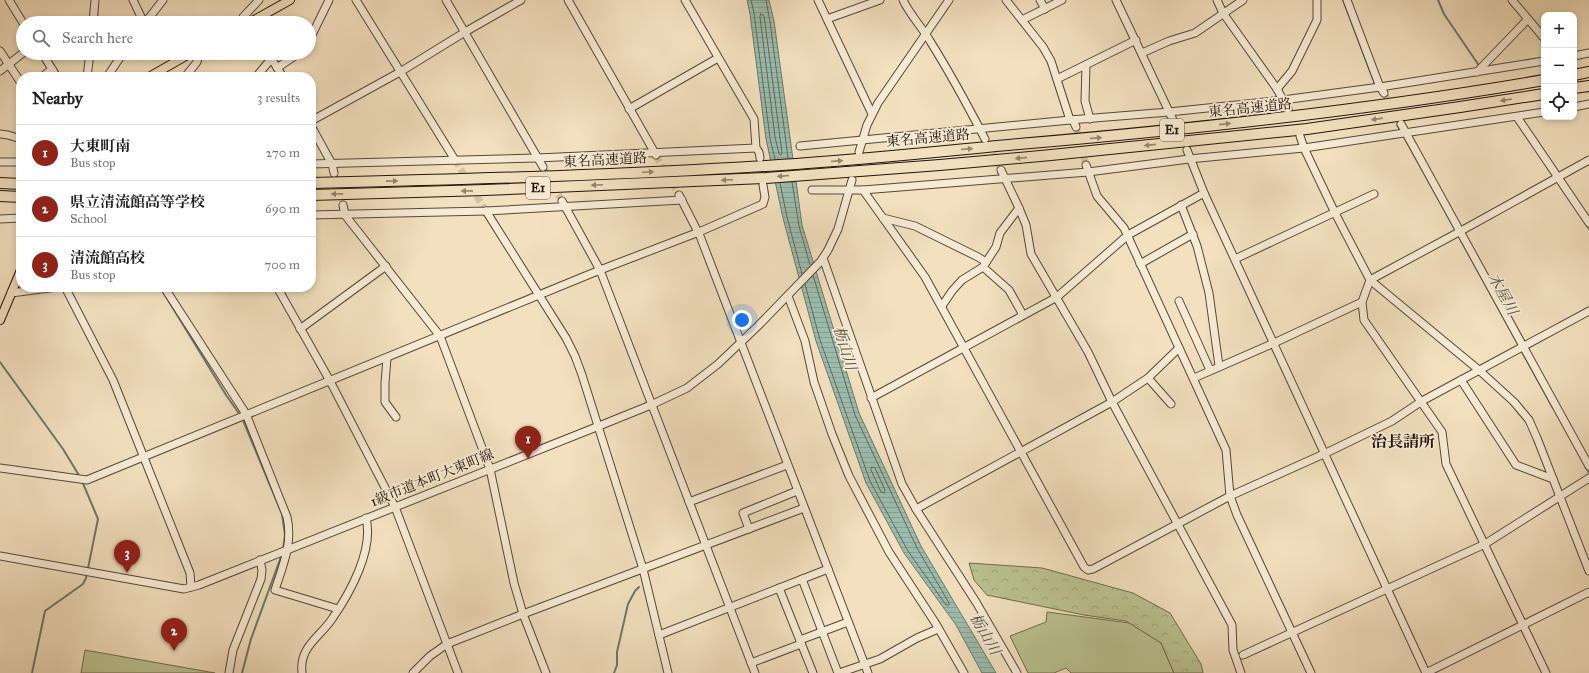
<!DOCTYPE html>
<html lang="en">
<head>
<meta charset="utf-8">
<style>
	:root { --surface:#fff; --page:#f2f2f2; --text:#202124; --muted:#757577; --line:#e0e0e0; --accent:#8f2418 }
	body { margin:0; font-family:"IM FELL Great Primer","Noto Serif JP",serif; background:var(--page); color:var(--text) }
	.controls { position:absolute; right:12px; top:12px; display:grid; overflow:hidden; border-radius:8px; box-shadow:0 2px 6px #0003 }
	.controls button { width:36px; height:36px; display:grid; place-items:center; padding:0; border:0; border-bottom:1px solid var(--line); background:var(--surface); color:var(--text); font:20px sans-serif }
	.you { position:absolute; left:742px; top:320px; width:14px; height:14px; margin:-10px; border:3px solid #fff; border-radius:50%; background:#1a73e8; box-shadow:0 0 0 6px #1a73e833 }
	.badge { display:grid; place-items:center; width:26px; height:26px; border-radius:50%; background:var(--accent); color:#fff; font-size:13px; font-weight:700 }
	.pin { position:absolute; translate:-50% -33px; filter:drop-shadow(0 1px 2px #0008) }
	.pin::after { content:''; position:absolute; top:21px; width:14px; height:12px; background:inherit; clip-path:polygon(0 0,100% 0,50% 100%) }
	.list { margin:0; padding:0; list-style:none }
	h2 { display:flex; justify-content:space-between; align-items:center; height:52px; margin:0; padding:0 16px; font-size:17px }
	h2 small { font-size:13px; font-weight:400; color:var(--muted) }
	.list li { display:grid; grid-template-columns:26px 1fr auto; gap:12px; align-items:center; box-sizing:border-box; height:56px; padding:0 16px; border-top:1px solid var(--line) }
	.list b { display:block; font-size:15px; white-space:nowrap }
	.list p { margin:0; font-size:13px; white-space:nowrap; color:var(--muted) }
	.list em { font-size:13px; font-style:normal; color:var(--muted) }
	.icon { flex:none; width:22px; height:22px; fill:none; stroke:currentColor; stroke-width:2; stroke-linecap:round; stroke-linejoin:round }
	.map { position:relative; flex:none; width:1589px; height:673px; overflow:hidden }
	.search { position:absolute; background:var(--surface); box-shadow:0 2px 6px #0003; left:16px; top:16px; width:300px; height:44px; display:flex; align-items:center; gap:10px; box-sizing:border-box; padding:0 14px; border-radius:22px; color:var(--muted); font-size:15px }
	.panel { position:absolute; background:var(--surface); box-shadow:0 2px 6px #0003; left:16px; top:72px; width:300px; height:220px; border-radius:16px }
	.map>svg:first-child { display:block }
</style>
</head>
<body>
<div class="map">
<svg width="1589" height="673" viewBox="0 0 1589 673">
	<defs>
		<pattern id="forest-crowns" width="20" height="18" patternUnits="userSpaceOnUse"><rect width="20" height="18" fill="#bbc291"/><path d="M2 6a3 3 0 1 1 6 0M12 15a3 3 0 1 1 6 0" fill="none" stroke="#a0a67c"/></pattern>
		<pattern id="water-rules" width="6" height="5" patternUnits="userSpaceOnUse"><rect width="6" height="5" fill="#9cbdae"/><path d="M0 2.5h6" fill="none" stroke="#86a294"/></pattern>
	</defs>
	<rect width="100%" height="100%" fill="#f2e0be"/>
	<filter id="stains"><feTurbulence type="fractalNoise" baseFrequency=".005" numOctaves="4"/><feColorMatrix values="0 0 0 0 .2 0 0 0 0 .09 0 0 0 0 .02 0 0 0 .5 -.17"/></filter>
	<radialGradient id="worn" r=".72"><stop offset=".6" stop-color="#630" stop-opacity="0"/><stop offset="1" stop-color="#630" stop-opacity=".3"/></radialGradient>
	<!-- green -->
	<g fill="#bbc291" stroke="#6e6b4e">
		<path d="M1047 612 1130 623 1161 643 1174 673H1071L1066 668 1054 673H1028L1010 636 1046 622Z"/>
		<path d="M85 650 215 673H81Z"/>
	</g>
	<!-- forest -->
	<path fill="url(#forest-crowns)" stroke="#6e6b4e" d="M969 563 1042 568 1133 593 1170 613 1201 664 1203 673H1174L1161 643 1126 621 1084 615 987 595 974 580Z"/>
	<!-- water -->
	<path fill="url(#water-rules)" stroke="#6b796c" d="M747 0H769L774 21 802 225 859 413 921 546 996 673H982L956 625 904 553 866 483 816 341 783 218 766 139 750 14Z"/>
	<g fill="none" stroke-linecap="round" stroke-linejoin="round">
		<!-- shore -->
		<g stroke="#5f685c" stroke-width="1">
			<path d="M751 0 754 13 770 138 775 159"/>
			<path d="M766 0 770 22 788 158"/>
			<path d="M761 14 764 16 765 23 782 153 781 155 779 154 775 137 760 17Z"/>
			<path d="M792 182 799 226 810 265"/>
			<path d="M780 183 787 217 802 274"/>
			<path d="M805 284 820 340 870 481 908 551 946 605H949V603L917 548 855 415 813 275"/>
			<path d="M872 467 875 468 885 490 884 493 881 492 871 470Z"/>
		</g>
		<!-- stream -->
		<g stroke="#6b796c" stroke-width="2">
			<path d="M1343 0 1376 87"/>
			<path d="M1438 0 1444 14 1480 67"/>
			<path d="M1397 125 1401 131"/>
			<path d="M1403 135 1456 231"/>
			<path d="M1585 223 1589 229"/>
			<path d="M1458 235 1519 346"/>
			<path d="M160 287 226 395 240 415"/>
			<path d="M1521 350 1553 408"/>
			<path d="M0 362 63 449 80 477"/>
			<path d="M242 418 282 514 285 535 283 550"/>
			<path d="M1585 466 1589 473"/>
			<path d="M32 673 45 611 83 584 86 578 98 519 82 481"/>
			<path d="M242 673 251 639 282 554"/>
			<path d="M614 673 617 665V652L628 604 635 591 639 587"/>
		</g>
		<!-- minor-tunnel -->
		<g stroke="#d3c1a3" stroke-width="7" stroke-dasharray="7 3.5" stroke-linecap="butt">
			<path d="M1574 75 1589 92"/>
			<path d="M1384 93 1398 119"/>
			<path d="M1173 120 1184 145"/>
			<path d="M1076 127 1086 165"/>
			<path d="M988 144 1001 170"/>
			<path d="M656 156 679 195"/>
			<path d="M455 160 486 211"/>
			<path d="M543 167 562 201"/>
			<path d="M334 173 343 205"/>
		</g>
		<!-- minor casing -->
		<g stroke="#564737" stroke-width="9">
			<g id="minor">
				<path d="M9 0 23 23"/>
				<path d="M133 0 144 23"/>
				<path d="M356 0 455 160"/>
				<path d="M446 0 543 167"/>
				<path d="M568 0 656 155"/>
				<path d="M685 0 754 119 756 148 759 152 760 158"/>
				<path d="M818 0 872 114"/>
				<path d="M903 0C910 15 922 27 930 41 950 73 968 106 985 139"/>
				<path d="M1006 0 1043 47 1051 61 1070 120"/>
				<path d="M1040 0 1045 9"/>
				<path d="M1116 0 1173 120"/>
				<path d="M1217 0 1223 13 1277 89 1288 109"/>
				<path d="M1347 0 1380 87 1384 93"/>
				<path d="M1512 0 1544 38"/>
				<path d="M827 19 880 0"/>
				<path d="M1022 20 1062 0"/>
				<path d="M93 23 95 0"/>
				<path d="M145 23 163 0"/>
				<path d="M242 23 243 17 259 0"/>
				<path d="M309 41 329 0"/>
				<path d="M0 51 21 83"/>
				<path d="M42 53 57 77"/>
				<path d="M267 53 271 58 283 77"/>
				<path d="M1142 53 1169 41 1195 33 1243 0"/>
				<path d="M1574 56 1589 53"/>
				<path d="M1086 65 1085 101 1090 119"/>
				<path d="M277 68 299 53"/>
				<path d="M0 71 23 53"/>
				<path d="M1477 72 1528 19"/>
				<path d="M42 77 52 69"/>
				<path d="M87 77 90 53"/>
				<path d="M107 77 123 53"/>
				<path d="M185 77 197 62 199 53"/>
				<path d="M256 77 276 53"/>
				<path d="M1057 79 1136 40"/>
				<path d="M1277 89 1292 71 1317 20V0"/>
				<path d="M1574 107 1589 104"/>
				<path d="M629 109 718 58"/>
				<path d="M1517 117 1589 223"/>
				<path d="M1073 120 1076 127"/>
				<path d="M311 121 400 72 465 32 521 0"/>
				<path d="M1401 124 1589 466"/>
				<path d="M311 126 332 164 334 173"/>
				<path d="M0 134 8 135 21 139"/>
				<path d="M1300 136 1304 148 1335 213 1370 280 1480 371 1514 402 1529 420 1537 438 1589 571"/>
				<path d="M800 146 1070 120 1169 112 1283 100 1380 87 1544 61"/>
				<path d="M1187 150 1204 193 1426 673"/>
				<path d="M859 152 867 125 878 103 949 0"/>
				<path d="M0 162H21"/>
				<path d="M311 164 537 158 756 148"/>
				<path d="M1086 165 1097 196 1124 228 1226 450 1230 496 1237 515 1311 673"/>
				<path d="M1001 170 1019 208 1026 225 1031 254 1088 352 1112 402 1232 625 1233 650 1241 673"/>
				<path d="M812 190H863L1088 172 1189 159 1304 148 1544 112"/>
				<path d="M863 190 925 277 1084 567 1088 570 1093 569 1230 496 1326 453 1392 421 1422 401 1589 311"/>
				<path d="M679 195 700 236 868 673"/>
				<path d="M562 201 600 270 755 673"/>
				<path d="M343 205 345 215 440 336 490 469 514 583 523 614 546 673"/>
				<path d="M1181 205 1197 246 1209 293 1219 366"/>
				<path d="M486 211 566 338 575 356 582 375 643 569 668 673"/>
				<path d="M311 215 486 211 682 200"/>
				<path d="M883 218 915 226 978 257 986 262"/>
				<path d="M0 219 21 218"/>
				<path d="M823 258 902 484 916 509 976 602 1017 673"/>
				<path d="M1235 259 1374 194"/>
				<path d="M1140 264 1193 234"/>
				<path d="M983 267 1009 290 1023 315"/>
				<path d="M65 287 113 380 190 573 191 587"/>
				<path d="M164 287 246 414 287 517C293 543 283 565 275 590L338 609"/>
				<path d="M277 287 330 381 395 507 458 673"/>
				<path d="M11 293 57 287"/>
				<path d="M788 296 805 341 814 382 832 434 849 476 889 552 936 624 964 673"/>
				<path d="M1179 301 1210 370"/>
				<path d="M942 306 952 291 962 280 983 267 996 247 1000 233 1019 208"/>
				<path d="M300 329 386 266"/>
				<path d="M387 358 385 383V402L396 417"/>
				<path d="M1148 378 1171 404"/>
				<path d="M1194 378 1274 343 1362 302"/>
				<path d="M1461 380 1516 465 1553 479"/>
				<path d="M871 398 1057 297 1128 235 1204 193"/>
				<path d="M0 468 87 480 600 270 699 232 763 204 765 197 763 185"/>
				<path d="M689 502 787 465"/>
				<path d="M916 509 1112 402 1148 378 1179 348"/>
				<path d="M749 529 743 513 797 491"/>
				<path d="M0 556 184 589 199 585 599 426 651 405 687 388 718 364 758 326 821 261 828 250 838 229 852 180"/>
				<path d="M802 579 838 673"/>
				<path d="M779 588 813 673"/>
				<path d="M659 635 828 569"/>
				<path d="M800 640 848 622"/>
				<path d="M1243 655 1485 544 1589 478"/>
				<path d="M751 663 801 644"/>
				<path d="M229 673 233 650 261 579 262 570 260 560"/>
				<path d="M302 673C299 647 319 638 332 619 350 593 374 550 366 518"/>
				<path d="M413 673 430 656 447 644 523 614 804 508"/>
				<path d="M839 673 880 659 917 638 938 629"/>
				<path d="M1426 673 1589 592"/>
				<path d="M1546 673 1446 464 1442 432 1364 320 1362 302 1370 280 1459 232 1589 160"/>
			</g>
		</g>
		<!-- major casing -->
		<g stroke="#22140a" stroke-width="10">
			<g id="major">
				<path d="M249 23 290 0"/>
				<path d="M149 77 191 53"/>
				<path d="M0 320 21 270"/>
			</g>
		</g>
		<!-- highway casing -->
		<g stroke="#22140a" stroke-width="12">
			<g id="highway">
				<path d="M1574 75 1589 72"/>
				<path d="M1574 88 1589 86"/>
				<path d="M0 183 21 184"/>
				<path d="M311 183C473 179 635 175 796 164 870 159 945 151 1019 144 1195 129 1370 110 1544 80"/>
				<path d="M311 195 485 190 766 178 940 165 1051 155 1307 129 1460 107 1544 94"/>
				<path d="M0 196 21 197"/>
			</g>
		</g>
		<!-- minor -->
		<use href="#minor" stroke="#f7ebd5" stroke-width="7"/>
		<!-- major -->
		<use href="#major" stroke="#f2e0be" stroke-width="8"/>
		<!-- highway -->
		<use href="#highway" stroke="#f2e0be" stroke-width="10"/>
	</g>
	<!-- one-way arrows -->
	<defs><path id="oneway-solid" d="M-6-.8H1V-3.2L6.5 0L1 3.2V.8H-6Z"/></defs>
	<g fill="#94846d">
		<use href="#oneway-solid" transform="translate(1506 100) rotate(171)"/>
		<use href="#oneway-solid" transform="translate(1377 119) rotate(172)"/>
		<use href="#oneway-solid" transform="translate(1225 124) rotate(-6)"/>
		<use href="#oneway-solid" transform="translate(1096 138) rotate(-5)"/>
		<use href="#oneway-solid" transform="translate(1150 145) rotate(174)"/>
		<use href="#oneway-solid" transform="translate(967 149) rotate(-5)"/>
		<use href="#oneway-solid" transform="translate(1021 158) rotate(175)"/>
		<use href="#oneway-solid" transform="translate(837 161) rotate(-5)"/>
		<use href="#oneway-solid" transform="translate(648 172) rotate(-3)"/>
		<use href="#oneway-solid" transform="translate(783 176) rotate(175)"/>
		<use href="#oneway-solid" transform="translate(727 180) rotate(177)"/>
		<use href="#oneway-solid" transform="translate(392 181) rotate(-1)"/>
		<use href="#oneway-solid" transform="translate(597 185) rotate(177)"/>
		<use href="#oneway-solid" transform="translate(467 191) rotate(179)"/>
		<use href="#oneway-solid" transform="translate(337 194) rotate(179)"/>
	</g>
	<g text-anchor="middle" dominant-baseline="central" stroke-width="3.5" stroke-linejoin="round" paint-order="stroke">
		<!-- shield labels -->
		<g fill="#f7ebd5" stroke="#625447" stroke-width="1">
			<rect x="1160" y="119" width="24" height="22" rx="3"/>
			<rect x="526" y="177" width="24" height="22" rx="3"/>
		</g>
		<g font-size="13" font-weight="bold" fill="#22140a">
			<text x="1172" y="130">E1</text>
			<text x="538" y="188">E1</text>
		</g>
		<!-- street labels -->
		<g font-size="14" fill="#22140a" stroke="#f7ebd5">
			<text transform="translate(1250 108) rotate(-6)">東名高速道路</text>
			<text transform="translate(928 138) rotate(-5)">東名高速道路</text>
			<text transform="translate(605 160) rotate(-3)">東名高速道路</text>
			<text transform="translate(432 478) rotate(-22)">1級市道本町大東町線</text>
		</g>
		<!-- water labels -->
		<g font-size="15" font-style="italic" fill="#4d4f43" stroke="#f7ebd5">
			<text transform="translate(1503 294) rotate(61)">木屋川</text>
			<text transform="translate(845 348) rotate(73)">栃山川</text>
			<text transform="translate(985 634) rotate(60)">栃山川</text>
		</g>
		<!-- quarter labels -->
		<g font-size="16" font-weight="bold" fill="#22140a" stroke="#f7ebd5">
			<text x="1403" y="441">治長請所</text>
		</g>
	</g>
	<rect width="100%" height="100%" filter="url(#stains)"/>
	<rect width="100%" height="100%" fill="url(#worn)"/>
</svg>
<div class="controls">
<button>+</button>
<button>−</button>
<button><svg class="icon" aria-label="locate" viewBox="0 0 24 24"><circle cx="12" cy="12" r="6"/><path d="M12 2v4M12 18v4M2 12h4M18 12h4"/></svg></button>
</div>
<div class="you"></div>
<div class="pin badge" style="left:528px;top:459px">1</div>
<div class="pin badge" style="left:174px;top:651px">2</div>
<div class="pin badge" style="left:127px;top:573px">3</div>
<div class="search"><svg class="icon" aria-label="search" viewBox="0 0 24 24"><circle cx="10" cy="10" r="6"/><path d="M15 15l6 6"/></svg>Search here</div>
<section class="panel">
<h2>Nearby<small>3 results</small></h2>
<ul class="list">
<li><span class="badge">1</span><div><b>大東町南</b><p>Bus stop</p></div><em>270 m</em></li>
<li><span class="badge">2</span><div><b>県立清流館高等学校</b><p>School</p></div><em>690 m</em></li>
<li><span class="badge">3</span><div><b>清流館高校</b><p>Bus stop</p></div><em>700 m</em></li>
</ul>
</section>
</div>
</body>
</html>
